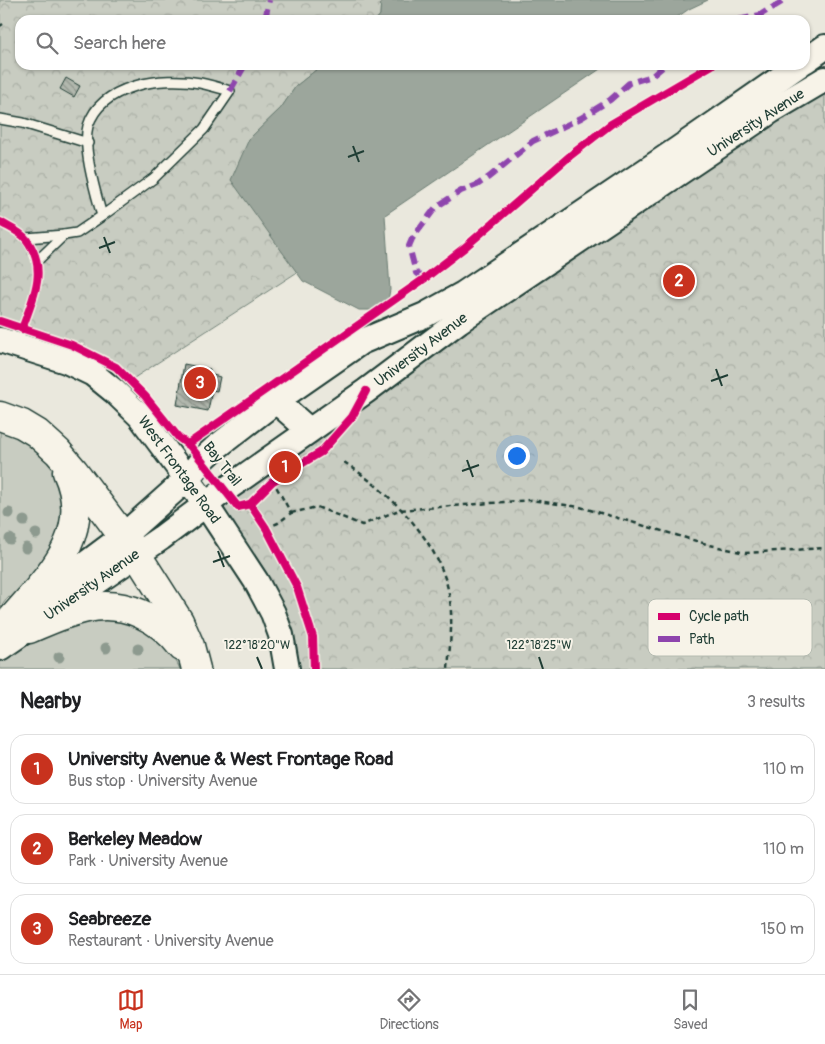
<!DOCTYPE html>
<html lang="en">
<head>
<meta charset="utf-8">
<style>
	:root { --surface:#fff; --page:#f6f6f6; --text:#202124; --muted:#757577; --line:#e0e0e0; --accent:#c8321e }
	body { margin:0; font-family:Pangolin,sans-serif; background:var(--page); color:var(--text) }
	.you { position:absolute; left:516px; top:455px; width:18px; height:18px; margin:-12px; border:4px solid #fff; border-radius:50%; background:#1a73e8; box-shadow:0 0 0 8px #1a73e833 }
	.badge { display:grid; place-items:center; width:32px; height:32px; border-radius:50%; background:var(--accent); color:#fff; font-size:16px; font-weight:700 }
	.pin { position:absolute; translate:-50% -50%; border:2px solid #fff; box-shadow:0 1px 5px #0006 }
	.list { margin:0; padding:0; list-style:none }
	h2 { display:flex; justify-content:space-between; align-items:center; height:65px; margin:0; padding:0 20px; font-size:21px }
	h2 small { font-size:16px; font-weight:400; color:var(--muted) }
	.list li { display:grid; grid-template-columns:32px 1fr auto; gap:15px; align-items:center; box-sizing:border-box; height:70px; margin:0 10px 10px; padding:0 10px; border:1px solid var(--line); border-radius:15px }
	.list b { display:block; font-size:19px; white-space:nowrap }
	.list p { margin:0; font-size:16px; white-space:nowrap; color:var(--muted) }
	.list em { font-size:16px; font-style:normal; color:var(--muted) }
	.icon { flex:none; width:28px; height:28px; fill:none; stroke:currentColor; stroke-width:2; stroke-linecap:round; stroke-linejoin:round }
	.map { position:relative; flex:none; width:825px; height:669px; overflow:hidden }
	.search { position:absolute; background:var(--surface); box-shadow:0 1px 4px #0004; left:15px; right:15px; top:15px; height:55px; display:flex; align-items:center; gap:12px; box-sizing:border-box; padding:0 18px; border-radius:15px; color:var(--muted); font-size:19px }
	.sheet { height:305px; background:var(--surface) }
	nav { display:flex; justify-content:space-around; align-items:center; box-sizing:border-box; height:70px; border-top:1px solid var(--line); background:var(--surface); font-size:14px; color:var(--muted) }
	nav a { display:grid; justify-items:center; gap:2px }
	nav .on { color:var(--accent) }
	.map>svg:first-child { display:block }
</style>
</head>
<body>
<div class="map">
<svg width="825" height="669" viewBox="0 0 825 669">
	<defs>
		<pattern id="park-crowns" width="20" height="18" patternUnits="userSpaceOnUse" patternTransform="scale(1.25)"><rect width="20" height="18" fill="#c8ccc1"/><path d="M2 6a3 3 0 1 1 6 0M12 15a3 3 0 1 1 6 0" fill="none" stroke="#abb0a6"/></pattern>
		<pattern id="building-back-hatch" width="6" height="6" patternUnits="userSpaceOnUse" patternTransform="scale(1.25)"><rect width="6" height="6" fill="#b2b8ae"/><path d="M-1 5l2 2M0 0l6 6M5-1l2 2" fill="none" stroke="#90978e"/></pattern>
	</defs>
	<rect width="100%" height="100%" fill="#eae8dd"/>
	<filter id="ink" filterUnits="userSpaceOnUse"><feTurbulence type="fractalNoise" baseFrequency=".02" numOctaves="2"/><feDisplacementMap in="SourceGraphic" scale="10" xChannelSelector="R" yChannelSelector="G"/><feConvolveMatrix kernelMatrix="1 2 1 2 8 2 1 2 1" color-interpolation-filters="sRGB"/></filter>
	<g filter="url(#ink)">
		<!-- grass -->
		<g fill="#c8ccc1" stroke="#74847a">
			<path d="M0 428 29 440 55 469 65 507 53 553 21 590 11 598 9 597C5 600 4 604 0 607Z"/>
			<path d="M111 617 141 624 171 651 180 669H0V660L9 653 66 626Z"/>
		</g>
		<!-- park -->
		<g fill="url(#park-crowns)" stroke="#74847a">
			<path d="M0 0H381L380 15 376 20H20V65H322L296 86 281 108 249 139 299 271 114 391 0 340Z"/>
			<path d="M825 77V669H287L286 657 206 505 690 166Z"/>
		</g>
		<!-- water -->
		<g fill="#9ca69c" stroke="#6a7c72">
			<path d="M381 0H708L689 9 673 20H376L380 15Z"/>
			<path d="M322 65H606L385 215 390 290 388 300 376 310H359L303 281 231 180 249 139 281 108 296 86Z"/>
		</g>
		<!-- building -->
		<g fill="url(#building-back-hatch)" stroke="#1f3d34">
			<path d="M66 78 80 86 74 97 60 89Z"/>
			<path d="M184 364 210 369 209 374 220 377 217 391 212 390 208 411 177 405Z"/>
		</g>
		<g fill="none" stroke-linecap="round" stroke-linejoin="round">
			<!-- lane casing -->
			<g stroke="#1f3d34" stroke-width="12">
				<g id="lane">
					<path d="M0 119 23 123 88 143"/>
					<path d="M26 238 64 235"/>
					<path d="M37 261 64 235 77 233 102 216C96 194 82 148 88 126 101 84 163 76 200 83 210 85 220 88 230 91L204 129 154 178 102 216"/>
				</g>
			</g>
			<!-- secondary casing -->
			<g stroke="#1f3d34" stroke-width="28">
				<g id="secondary">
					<path d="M805 61 825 47"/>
					<path d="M0 340 66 361 93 374 114 391 140 416 206 505 256 581 273 613 281 635 287 669"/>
					<path d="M276 401 309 430"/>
					<path d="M0 628 123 536 187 479 202 460 214 449 276 401 361 342 425 315 463 294 678 149 799 65"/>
					<path d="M0 648 161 538 225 490 366 391 459 321 771 111 825 79"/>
				</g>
			</g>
			<!-- highway casing -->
			<g stroke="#1f3d34" stroke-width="31">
				<g id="highway">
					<path d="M0 416 22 424 37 433 58 452 74 471 137 555 179 621 190 646 196 669"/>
					<path d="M11 620C49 576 95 534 67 472"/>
					<path d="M29 629C48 621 67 612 87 608 125 600 160 618 182 647"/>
				</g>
			</g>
			<!-- path -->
			<g stroke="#1f3d34" stroke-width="2.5" stroke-dasharray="5 4" stroke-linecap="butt">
				<path d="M0 26 3 24"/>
				<path d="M344 462C388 491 436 537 448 589 454 615 450 643 448 669"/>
				<path d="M291 513 317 507 362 525 399 510 531 500 580 507 710 545 745 553 825 548"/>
				<path d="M266 528 278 523 291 513 273 481"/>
			</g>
			<!-- lane -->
			<use href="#lane" stroke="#f7f3e8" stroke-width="9"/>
			<!-- secondary -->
			<use href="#secondary" stroke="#f7f3e8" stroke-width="24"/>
			<!-- highway -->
			<use href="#highway" stroke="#f7f3e8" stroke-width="28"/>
			<!-- quiet -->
			<g stroke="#8e44ad" stroke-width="6" stroke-dasharray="12 6" stroke-linecap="butt">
				<path d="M265 20 269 0"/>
				<path d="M738 20 760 15 785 0"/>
				<path d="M230 91 245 65"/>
				<path d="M424 279 416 273 409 246 412 239 436 207 461 191 477 185 489 177 533 141 581 118 610 100 629 83 652 76 665 65"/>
			</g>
			<!-- cycleway casing -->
			<g stroke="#f7f3e8" stroke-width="11">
				<g id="cycleway">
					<path d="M0 222C8 227 21 232 26 239 49 269 33 298 22 329"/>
					<path d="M0 321 72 345 116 367 145 396 179 438 190 446 238 507 250 504 266 528 297 587 313 637 314 669"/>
					<path d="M188 444 424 279 464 248 571 155 611 124 712 65"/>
					<path d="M250 504 273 481 321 452 352 417 366 391"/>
				</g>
			</g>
			<!-- cycleway -->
			<use href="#cycleway" stroke="#d6006c" stroke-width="8"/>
		</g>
		<!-- trees -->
		<g fill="#8d9a8f">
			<circle cx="9" cy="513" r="5.5"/>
			<circle cx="24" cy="521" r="5.5"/>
			<circle cx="36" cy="534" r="5.5"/>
			<circle cx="10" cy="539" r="5.5"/>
			<circle cx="26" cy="548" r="5.5"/>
			<circle cx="106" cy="648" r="5.5"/>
			<circle cx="138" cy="649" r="5.5"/>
			<circle cx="59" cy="657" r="5.5"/>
		</g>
	</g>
	<!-- ticks -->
	<path fill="none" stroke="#1f3d34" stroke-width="2" d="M353 146 359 162M348 157 364 151M104 237 110 253M99 248 115 242M716 369 722 386M711 381 728 375M467 460 473 477M462 471 479 465M218 551 224 567M213 562 230 556M257 657 262 669M539 657 543 669"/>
	<g text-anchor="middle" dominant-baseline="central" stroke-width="4" stroke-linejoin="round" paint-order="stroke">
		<!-- street labels -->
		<g font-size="15" fill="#1f3d34" stroke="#f7f3e8">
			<text transform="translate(756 123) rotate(-33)">University Avenue</text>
			<text transform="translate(421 350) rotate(-37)">University Avenue</text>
			<text transform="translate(222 464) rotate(52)">Bay Trail</text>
			<text transform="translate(179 470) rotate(54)">West Frontage Road</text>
			<text transform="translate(92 585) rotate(-35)">University Avenue</text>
		</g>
	</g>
	<!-- legend -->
	<rect x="648" y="599" width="164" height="57" rx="8" fill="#f7f3e8" stroke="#b6bcb2" stroke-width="1"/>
	<rect x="658" y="613" width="22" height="7" fill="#d6006c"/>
	<rect x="658" y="636" width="22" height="6" fill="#8e44ad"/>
	<g font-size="14" fill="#1f3d34">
		<text x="689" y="621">Cycle path</text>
		<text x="689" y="644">Path</text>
	</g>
	<g font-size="12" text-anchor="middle" fill="#1f3d34" stroke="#f7f3e8" stroke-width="4" stroke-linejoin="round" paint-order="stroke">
		<text x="257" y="649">122°18'20"W</text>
		<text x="539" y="649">122°18'25"W</text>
	</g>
</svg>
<div class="you"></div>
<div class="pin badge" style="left:285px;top:467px">1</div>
<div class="pin badge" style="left:679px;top:281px">2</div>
<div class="pin badge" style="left:200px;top:383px">3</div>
<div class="search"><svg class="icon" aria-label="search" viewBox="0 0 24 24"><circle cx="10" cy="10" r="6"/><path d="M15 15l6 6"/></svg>Search here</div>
</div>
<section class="sheet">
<h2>Nearby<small>3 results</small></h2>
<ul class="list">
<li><span class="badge">1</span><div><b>University Avenue &amp; West Frontage Road</b><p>Bus stop · University Avenue</p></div><em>110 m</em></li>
<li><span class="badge">2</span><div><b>Berkeley Meadow</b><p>Park · University Avenue</p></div><em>110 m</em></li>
<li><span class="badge">3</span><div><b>Seabreeze</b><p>Restaurant · University Avenue</p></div><em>150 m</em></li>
</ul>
</section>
<nav>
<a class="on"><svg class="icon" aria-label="map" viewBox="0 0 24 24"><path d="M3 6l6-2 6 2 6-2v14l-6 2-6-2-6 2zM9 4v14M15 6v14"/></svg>Map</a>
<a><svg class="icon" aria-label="directions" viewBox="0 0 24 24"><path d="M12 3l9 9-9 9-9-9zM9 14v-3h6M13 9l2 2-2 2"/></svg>Directions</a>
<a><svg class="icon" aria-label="saved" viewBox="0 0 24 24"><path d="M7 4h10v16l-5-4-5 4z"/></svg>Saved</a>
</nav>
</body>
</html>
